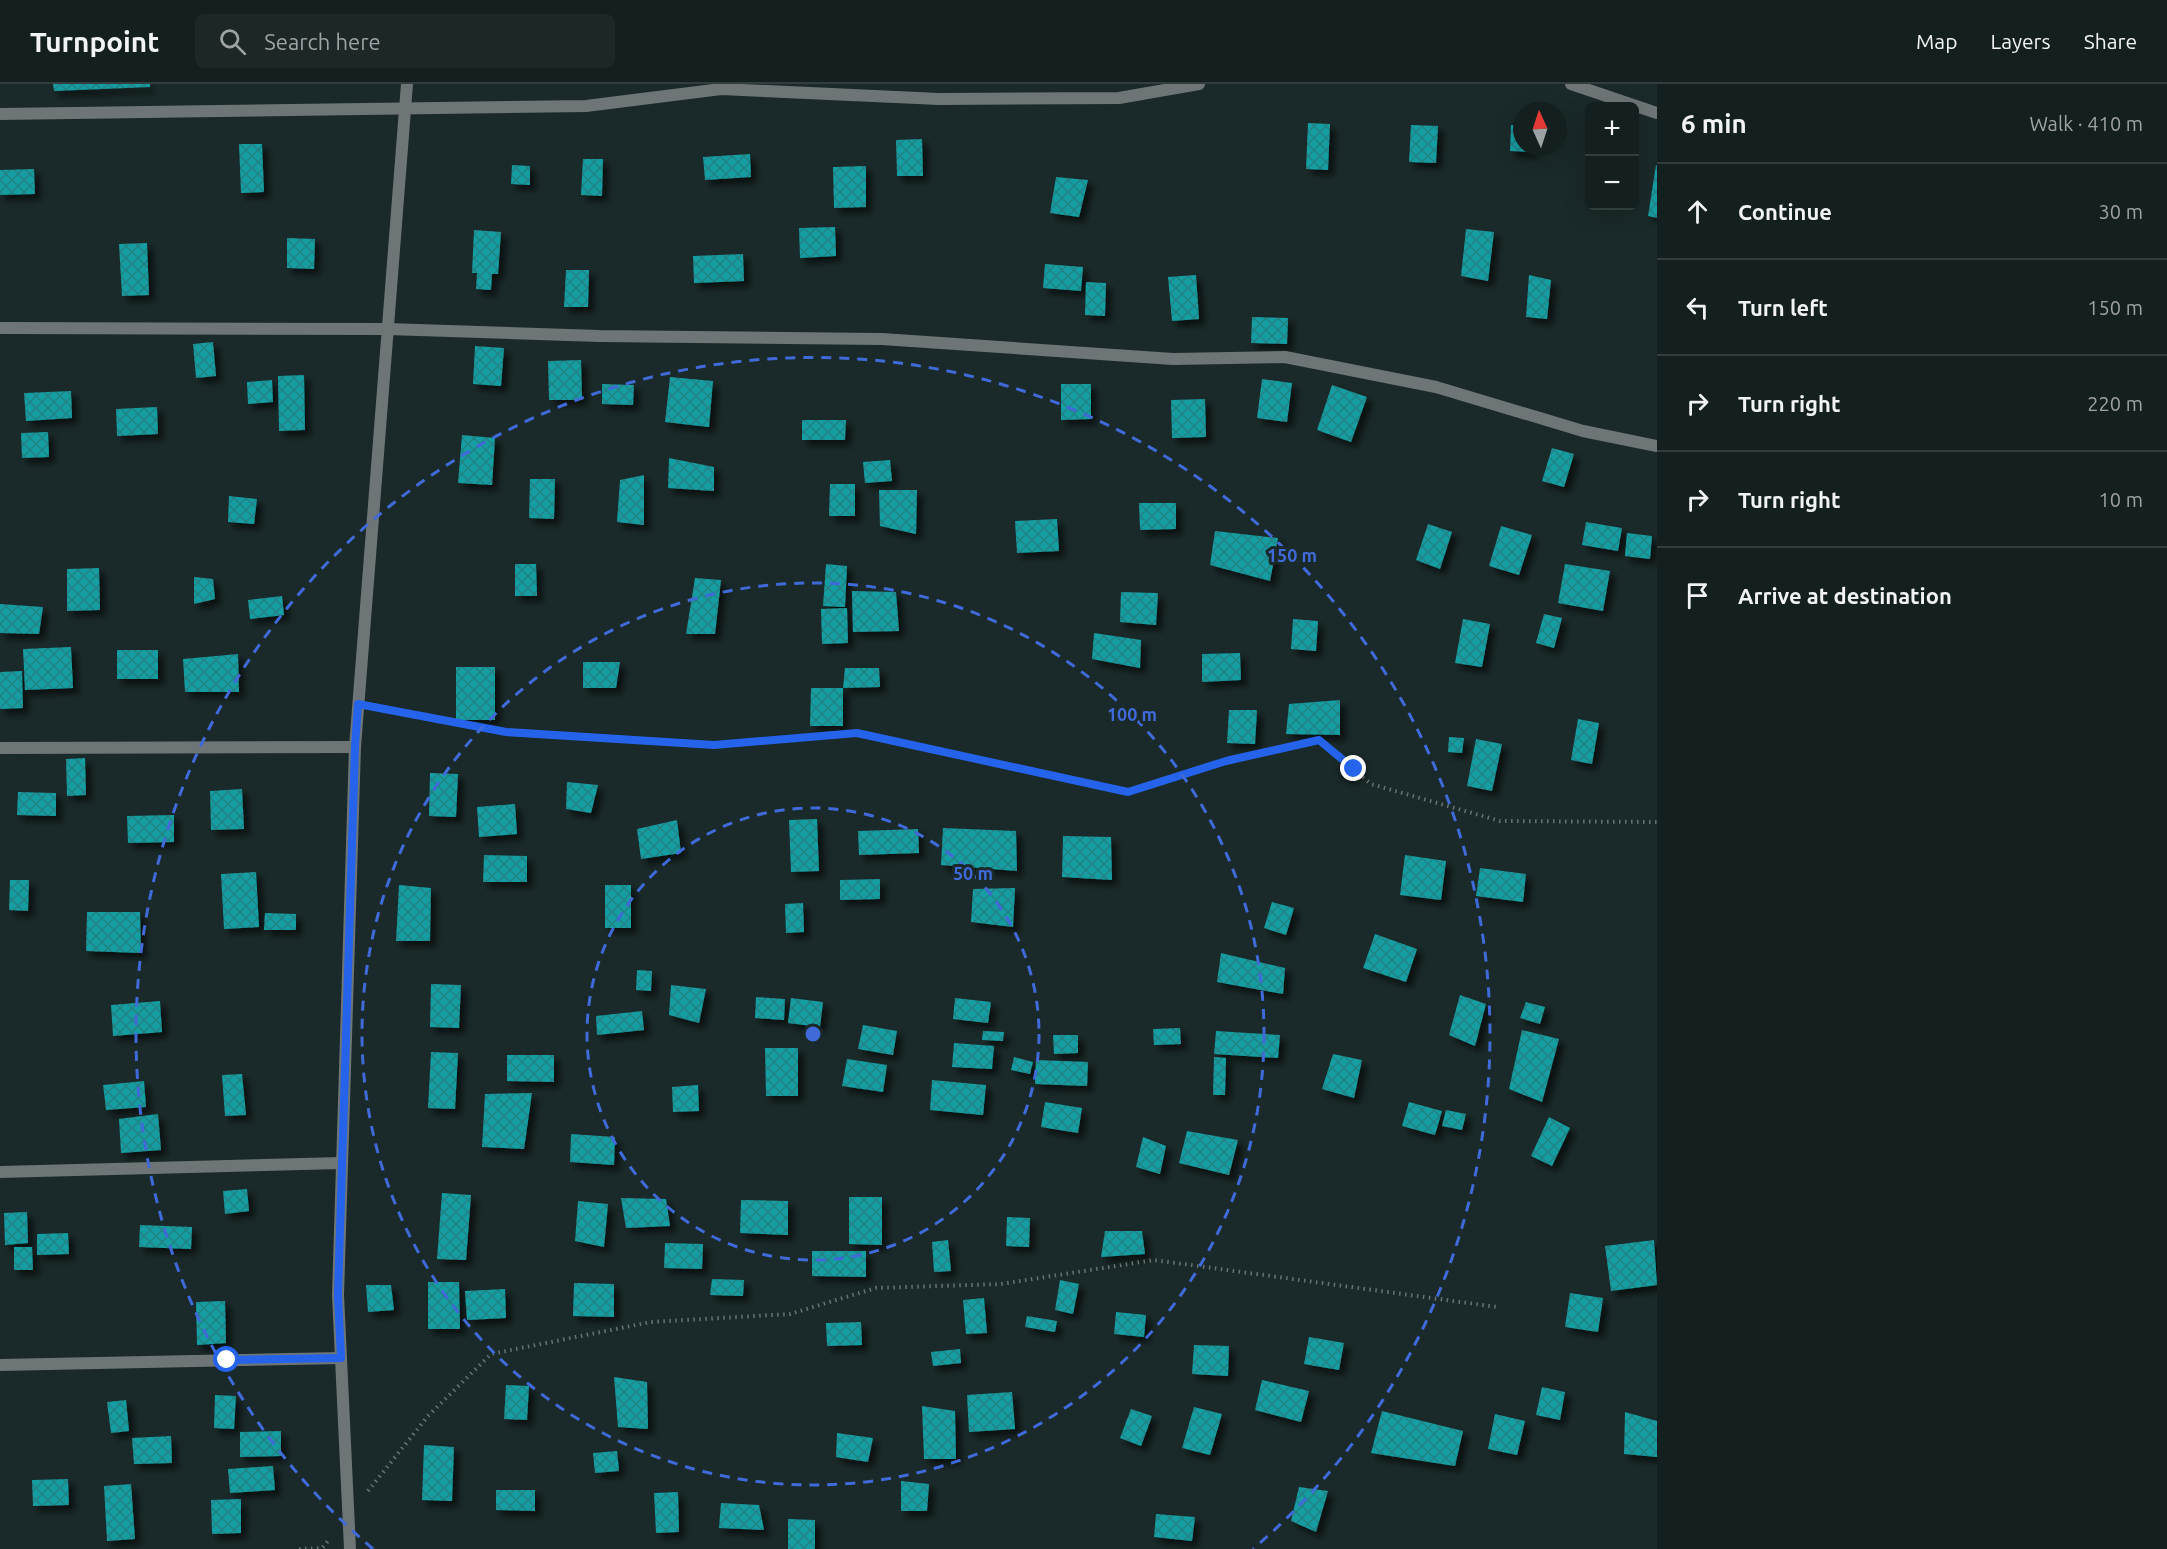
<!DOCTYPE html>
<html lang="en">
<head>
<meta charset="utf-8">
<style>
	:root { --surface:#141f1f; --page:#1d2728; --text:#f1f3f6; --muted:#9da2a4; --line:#333d3d }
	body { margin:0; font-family:Ubuntu,sans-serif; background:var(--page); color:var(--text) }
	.controls { position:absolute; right:18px; top:18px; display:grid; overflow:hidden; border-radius:9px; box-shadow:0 6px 24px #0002 }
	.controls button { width:54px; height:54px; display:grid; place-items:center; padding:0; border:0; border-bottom:2px solid var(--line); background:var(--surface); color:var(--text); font:30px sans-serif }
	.compass { position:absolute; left:1513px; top:18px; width:54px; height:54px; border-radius:50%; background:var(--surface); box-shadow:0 6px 24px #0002; rotate:357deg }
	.stop { position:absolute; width:18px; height:18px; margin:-14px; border:4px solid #2563eb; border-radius:50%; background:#fff }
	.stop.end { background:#2563eb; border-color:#fff; box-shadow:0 2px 6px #0008 }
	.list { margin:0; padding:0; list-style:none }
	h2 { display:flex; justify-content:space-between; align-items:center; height:78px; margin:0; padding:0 24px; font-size:26px }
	h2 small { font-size:20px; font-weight:400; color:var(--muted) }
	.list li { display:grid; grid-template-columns:39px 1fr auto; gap:18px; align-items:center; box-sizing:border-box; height:96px; padding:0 24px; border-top:2px solid var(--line) }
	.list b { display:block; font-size:22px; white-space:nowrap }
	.list em { font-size:20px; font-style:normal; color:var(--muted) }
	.icon { flex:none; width:33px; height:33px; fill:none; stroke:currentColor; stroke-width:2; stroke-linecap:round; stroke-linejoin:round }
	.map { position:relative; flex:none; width:1657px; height:1465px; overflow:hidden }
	header { display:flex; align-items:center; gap:36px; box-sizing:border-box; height:84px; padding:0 30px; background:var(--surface); border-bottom:2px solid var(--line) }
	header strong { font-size:28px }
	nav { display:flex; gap:33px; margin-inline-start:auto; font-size:21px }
	.search { width:420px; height:54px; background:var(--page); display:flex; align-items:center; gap:15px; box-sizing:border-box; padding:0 21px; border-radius:9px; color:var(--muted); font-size:22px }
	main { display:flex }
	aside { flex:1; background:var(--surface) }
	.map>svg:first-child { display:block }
</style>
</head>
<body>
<header>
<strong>Turnpoint</strong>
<div class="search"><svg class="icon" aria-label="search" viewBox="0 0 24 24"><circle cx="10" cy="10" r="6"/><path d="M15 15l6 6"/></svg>Search here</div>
<nav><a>Map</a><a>Layers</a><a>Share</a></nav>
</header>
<main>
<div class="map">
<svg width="1657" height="1465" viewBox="0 0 1657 1465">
	<defs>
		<pattern id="building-cross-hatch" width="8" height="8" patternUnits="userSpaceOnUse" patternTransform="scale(1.5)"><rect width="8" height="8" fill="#179da1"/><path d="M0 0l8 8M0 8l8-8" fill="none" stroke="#238284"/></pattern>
		<filter id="shadow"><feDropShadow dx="5.5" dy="5.5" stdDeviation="3" flood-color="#0009"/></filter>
	</defs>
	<rect width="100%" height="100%" fill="#1a2929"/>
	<!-- building -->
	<g fill="url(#building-cross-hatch)" filter="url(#shadow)">
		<path d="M53 0H150V3L54 7Z"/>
		<path d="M1308 39 1330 40 1328 86 1306 85Z"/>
		<path d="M1411 41 1438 42 1436 79 1409 78Z"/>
		<path d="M1511 41 1522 42V63H1533V68L1510 67Z"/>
		<path d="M922 55 923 92H897L896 56Z"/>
		<path d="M239 60H262L264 108 241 109Z"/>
		<path d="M750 70 751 93 705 96 703 73Z"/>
		<path d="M583 75H603L602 112 581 111Z"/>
		<path d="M512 81 530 82V101L511 100Z"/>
		<path d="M1656 81 1657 82V134L1648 132Z"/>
		<path d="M866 82V123L834 124 833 83Z"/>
		<path d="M34 85 35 110 0 111V86Z"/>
		<path d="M1056 93 1088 96 1079 133 1050 129Z"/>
		<path d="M835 143 836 172 800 174 799 144Z"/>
		<path d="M1466 145 1494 148 1488 197 1461 192Z"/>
		<path d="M474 146 501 148 498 190H492L491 206 476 205 477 189H472Z"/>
		<path d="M287 154 315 155 314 185 287 184Z"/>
		<path d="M147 159 149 211 122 212 119 160Z"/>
		<path d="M743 170 744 197 694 199 693 172Z"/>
		<path d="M1045 180 1083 183 1081 207 1043 204Z"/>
		<path d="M566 186H589L588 223H564Z"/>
		<path d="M1196 191 1199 235 1172 237 1168 193Z"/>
		<path d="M1529 191 1551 196 1547 235 1526 233Z"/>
		<path d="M1086 198 1106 199 1105 232 1085 231Z"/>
		<path d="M1252 233 1288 234 1287 260 1251 259Z"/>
		<path d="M213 258 216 292 196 294 193 260Z"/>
		<path d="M475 262 504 264 501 302 473 300Z"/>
		<path d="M581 276 582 316H549L548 277Z"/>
		<path d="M304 291 305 346 279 347 278 292Z"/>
		<path d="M670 293 713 297 709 343 665 338Z"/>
		<path d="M1262 295 1292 299 1287 338 1257 334Z"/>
		<path d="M272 296 273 318 248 320 247 298Z"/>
		<path d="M602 300 634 301 633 321 602 320Z"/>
		<path d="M1061 300H1091V335L1061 336Z"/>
		<path d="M1332 301 1367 313 1351 358 1317 346Z"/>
		<path d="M71 307 72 334 26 337 24 309Z"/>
		<path d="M1205 315 1206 353 1172 354 1171 316Z"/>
		<path d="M157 323 158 350 117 352 116 325Z"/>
		<path d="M802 336H846L845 356H802Z"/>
		<path d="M48 348 49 373 22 374 21 349Z"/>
		<path d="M462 351 495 354 492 401 458 399Z"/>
		<path d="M1552 364 1574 370 1564 403 1542 397Z"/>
		<path d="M669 374 714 383V407L668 404Z"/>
		<path d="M890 376 892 397 865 399 863 378Z"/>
		<path d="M644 391V441L617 438 620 396Z"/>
		<path d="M530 395H555L554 435 529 434Z"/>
		<path d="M830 400H855V432H829Z"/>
		<path d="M879 406H917L916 450 880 442Z"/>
		<path d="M229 412 257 415 254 440 228 438Z"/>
		<path d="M1139 419H1176V445L1140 446Z"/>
		<path d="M1057 435 1059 467 1017 469 1015 437Z"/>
		<path d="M1586 438 1622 444 1618 467 1582 461Z"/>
		<path d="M1428 440 1452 448 1440 485 1416 476Z"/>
		<path d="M1501 442 1532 451 1519 491 1489 482Z"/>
		<path d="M1215 447 1278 454 1270 497 1210 481Z"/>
		<path d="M1627 449 1652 452 1650 475 1625 472Z"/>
		<path d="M515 480H536L537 512H515Z"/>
		<path d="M826 480 847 482 845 523 823 522Z"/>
		<path d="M1565 480 1610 487 1603 527 1558 519Z"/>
		<path d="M99 484 100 526 67 527V485Z"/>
		<path d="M194 493 213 495 215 515 194 520Z"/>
		<path d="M695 494 721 496 715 550H686Z"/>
		<path d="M852 507 896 508 899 547 853 548Z"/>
		<path d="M1121 508 1158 509 1156 541 1120 538Z"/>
		<path d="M282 512 284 531 250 535 248 516Z"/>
		<path d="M0 520 43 523 39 550 0 549Z"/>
		<path d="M847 524 848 559 822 560 821 525Z"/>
		<path d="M1544 530 1562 534 1554 564 1536 559Z"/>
		<path d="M1293 535 1318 537 1316 567 1291 565Z"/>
		<path d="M1463 535 1490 540 1482 583 1455 579Z"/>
		<path d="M1094 549 1141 556 1140 584 1092 575Z"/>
		<path d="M71 563 73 604 25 606 23 565Z"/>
		<rect x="117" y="566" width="41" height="29"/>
		<path d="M1240 569 1241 596 1202 598V570Z"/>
		<path d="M238 570 239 608H185L183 575Z"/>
		<path d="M583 578H620L616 604H583Z"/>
		<rect x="456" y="583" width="39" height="53"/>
		<path d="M845 584H879L880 603 843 604Z"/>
		<path d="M22 587 23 624 0 625V588Z"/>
		<path d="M811 604H843V642H810Z"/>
		<path d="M1340 616V651L1286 650 1289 620Z"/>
		<path d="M1229 626H1257L1255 660 1227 659Z"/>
		<path d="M1578 635 1599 639 1592 680 1571 676Z"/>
		<path d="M1449 653 1464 654 1462 669 1448 668Z"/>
		<path d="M1476 655 1502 660 1492 707 1467 702Z"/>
		<path d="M85 674 86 711 67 712 66 675Z"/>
		<path d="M430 689 458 690 456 733 429 732Z"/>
		<path d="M567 698 598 701 591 729 566 725Z"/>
		<path d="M242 705 244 745 211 746 210 707Z"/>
		<path d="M18 708 56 709V732L17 731Z"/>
		<path d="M515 720 517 750 479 753 477 723Z"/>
		<path d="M174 731V758L128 759 127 732Z"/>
		<path d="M817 735 819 787 791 788 789 736Z"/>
		<path d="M677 736 681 769 641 775 637 745Z"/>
		<path d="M943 744 1016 747 1017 787 941 781Z"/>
		<path d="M918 745 919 769 859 771 858 747Z"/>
		<path d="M1063 752 1111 753 1112 796 1062 793Z"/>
		<path d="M484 771 527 772V798H483Z"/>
		<path d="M1405 771 1446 777 1441 816 1400 811Z"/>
		<path d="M1480 784 1526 790 1523 818 1476 812Z"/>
		<path d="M256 788 259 843 224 845 221 790Z"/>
		<path d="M880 795V815L840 816V796Z"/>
		<path d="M10 796H29L28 827 9 826Z"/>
		<path d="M399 801 431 804 430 857H396Z"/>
		<rect x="605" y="801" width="26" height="43"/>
		<path d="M1015 804 1013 843 971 838 973 805Z"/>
		<path d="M1272 818 1294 824 1286 851 1264 844Z"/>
		<path d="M803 819 804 848 786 849 785 820Z"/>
		<path d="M87 828H140L141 869 86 867Z"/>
		<path d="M265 829 296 830V846H264Z"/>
		<path d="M1375 850 1417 865 1406 898 1363 884Z"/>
		<path d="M1221 869 1285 884 1283 910 1217 898Z"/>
		<path d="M637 886 652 887 651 907 636 906Z"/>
		<path d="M431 900 461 901 459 944 430 943Z"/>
		<path d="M671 901 706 905 699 939 669 931Z"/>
		<path d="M1460 911 1486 920 1475 962 1449 951Z"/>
		<path d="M756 913 785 915 784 936 755 934Z"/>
		<path d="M791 914 823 918 820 943 788 939Z"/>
		<path d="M955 914 991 918 988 939 953 935Z"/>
		<path d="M160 917 162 948 113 952 111 921Z"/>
		<path d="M1526 918 1545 923 1540 940 1520 934Z"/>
		<path d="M642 927 644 946 597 951 596 932Z"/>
		<path d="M863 941 897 947 893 971 858 965Z"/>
		<path d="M1180 944 1181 960 1154 961 1153 945Z"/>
		<path d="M1522 946 1559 955 1542 1018 1509 1005Z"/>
		<path d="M983 947 1004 948 1003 957 982 956Z"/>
		<path d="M1216 947 1280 951 1278 974 1214 970Z"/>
		<path d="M1053 951H1078V969L1054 970Z"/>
		<path d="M954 959 994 962 992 985 952 983Z"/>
		<path d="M765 964H798V1012H766Z"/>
		<path d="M431 968 458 969 455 1025 428 1024Z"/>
		<path d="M1333 970 1362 976 1354 1014 1322 1005Z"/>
		<path d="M507 971H554V998L507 997Z"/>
		<path d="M1014 973 1033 978 1030 990 1011 986Z"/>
		<path d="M1214 973 1226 974 1225 1011H1213Z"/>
		<path d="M847 975 887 981 883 1008 842 1002Z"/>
		<path d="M1036 976 1088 978 1087 1002 1035 1000Z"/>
		<path d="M242 990 246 1031 225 1032 222 991Z"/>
		<path d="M932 996 986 1001 983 1031 930 1026Z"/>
		<path d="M144 997 146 1023 106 1026 103 1001Z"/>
		<path d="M698 1001 699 1027 673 1028 672 1003Z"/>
		<path d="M532 1009 524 1065 482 1063 485 1010Z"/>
		<path d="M1045 1018 1082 1024 1078 1049 1041 1043Z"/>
		<path d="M1409 1018 1442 1027 1435 1051 1402 1042Z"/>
		<path d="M1446 1026 1466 1030 1462 1046 1442 1042Z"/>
		<path d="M158 1030 161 1066 121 1069 119 1035Z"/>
		<path d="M1549 1033 1570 1044 1552 1082 1531 1072Z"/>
		<path d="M1187 1047 1238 1056 1229 1091 1179 1079Z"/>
		<path d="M571 1050 615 1053 614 1081 570 1078Z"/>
		<path d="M1143 1053 1166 1062 1160 1090 1136 1083Z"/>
		<path d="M247 1105 249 1127 225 1130 223 1107Z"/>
		<path d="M442 1109 471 1111 466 1176 437 1175Z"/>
		<path d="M849 1113H882V1161L849 1160Z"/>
		<path d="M621 1114 666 1115 670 1142 626 1144Z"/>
		<path d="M741 1116 788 1117V1151L740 1149Z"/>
		<path d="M578 1117 608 1120 604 1163 575 1157Z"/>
		<path d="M27 1128 28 1159 5 1161 4 1129Z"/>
		<path d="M1007 1133 1030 1134 1029 1163 1006 1162Z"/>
		<path d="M140 1141 192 1143 191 1165 139 1163Z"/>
		<path d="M1105 1147H1142L1145 1170 1101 1173Z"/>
		<path d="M68 1149 69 1170 37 1171V1150Z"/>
		<path d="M948 1156 951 1187 934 1188 932 1158Z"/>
		<path d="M1654 1156 1657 1201 1611 1207 1605 1162Z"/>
		<path d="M665 1159 703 1160 702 1185 664 1184Z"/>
		<path d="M14 1163H32L33 1186H14Z"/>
		<path d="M812 1167H866V1193L812 1192Z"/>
		<path d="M712 1195 744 1196 743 1212 710 1211Z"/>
		<path d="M1060 1196 1079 1200 1073 1230 1055 1226Z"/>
		<path d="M428 1198H459L460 1245H428Z"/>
		<path d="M574 1199 614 1200V1233L573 1232Z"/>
		<path d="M366 1201H391L394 1226 368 1228Z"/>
		<path d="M505 1205 506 1234 467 1236 465 1207Z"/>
		<path d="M1570 1209 1603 1214 1598 1248 1565 1243Z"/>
		<path d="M984 1214 987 1249 966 1250 963 1216Z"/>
		<path d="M225 1217 226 1259 197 1261 196 1218Z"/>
		<path d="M1116 1228 1146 1231 1144 1253 1114 1250Z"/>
		<path d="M1027 1232 1057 1237 1055 1248 1025 1243Z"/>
		<path d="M861 1238 862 1261 827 1262 826 1239Z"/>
		<path d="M1309 1253 1344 1259 1339 1286 1304 1280Z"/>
		<path d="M1194 1261 1229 1262 1228 1292 1192 1290Z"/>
		<path d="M960 1265 961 1279 933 1282 931 1268Z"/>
		<path d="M614 1293 647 1298 648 1345 618 1343Z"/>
		<path d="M1262 1296 1309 1307 1301 1338 1255 1326Z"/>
		<path d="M506 1301 529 1302 527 1336 504 1335Z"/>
		<path d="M1542 1303 1565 1308 1560 1336 1536 1331Z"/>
		<path d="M1012 1308 1015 1345 969 1348 967 1311Z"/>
		<path d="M215 1311 236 1312 234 1345 214 1344Z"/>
		<path d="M126 1316 129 1347 111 1349 107 1318Z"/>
		<path d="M922 1322 955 1327 956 1375H924Z"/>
		<path d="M1194 1323 1222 1330 1210 1371 1182 1364Z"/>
		<path d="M1131 1325 1152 1332 1141 1362 1120 1354Z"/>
		<path d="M1382 1327 1463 1347 1455 1382 1371 1369Z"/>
		<path d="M1625 1328 1657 1337V1373L1624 1370Z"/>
		<path d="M1495 1330 1525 1337 1517 1371 1488 1365Z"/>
		<path d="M281 1347V1372L240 1373V1348Z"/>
		<path d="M837 1349 873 1354 868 1378 836 1373Z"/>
		<path d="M171 1352 172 1379 134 1380 132 1354Z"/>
		<path d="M424 1361 454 1363 452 1417 422 1416Z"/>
		<path d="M617 1367 619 1387 595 1389 593 1369Z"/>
		<path d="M273 1382 275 1406 230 1409 228 1385Z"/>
		<path d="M68 1395 69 1421 33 1422 32 1396Z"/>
		<path d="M901 1397 929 1400 927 1427H901Z"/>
		<path d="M131 1400 135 1455 107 1457 104 1402Z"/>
		<path d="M1299 1403 1328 1407 1316 1448 1291 1437Z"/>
		<path d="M496 1406H535V1427L496 1426Z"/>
		<path d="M678 1408 679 1448 656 1449 654 1409Z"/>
		<path d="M241 1415V1449L212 1450 211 1416Z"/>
		<path d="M721 1419 759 1421 764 1446 719 1444Z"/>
		<path d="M1156 1430 1195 1433 1192 1457 1154 1453Z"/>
		<path d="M788 1435 815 1436V1465H788Z"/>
	</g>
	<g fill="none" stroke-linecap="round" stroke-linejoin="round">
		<!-- path -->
		<g stroke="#687474" stroke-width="4" stroke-dasharray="1.5 4.5" stroke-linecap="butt">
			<path d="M379 624 506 648 714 661 857 649 1128 708 1226 677 1319 656 1371 700 1500 737 1657 738"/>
			<path d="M368 1407 428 1332 491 1270 651 1238 790 1230 876 1204 1001 1200 1154 1176 1497 1223"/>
			<path d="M299 1465 322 1464 328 1457"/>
		</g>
		<!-- minor -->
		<g stroke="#6e7576" stroke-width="12">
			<path d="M1571 0 1657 29"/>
			<path d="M0 30 586 22 721 5 939 15 1119 14 1199 0"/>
			<path d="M0 244 388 245 599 252 882 255 1173 275 1285 273 1436 303 1583 347 1657 362"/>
			<path d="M0 1088 342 1079"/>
			<path d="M0 1281 341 1274"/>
		</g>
		<!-- tertiary -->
		<g stroke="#6e7576" stroke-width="12">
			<path d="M0 664 355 663"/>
			<path d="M350 1465 338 1211 355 663 407 0"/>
		</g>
	</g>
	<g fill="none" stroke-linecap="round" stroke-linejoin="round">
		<!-- route -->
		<path stroke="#2563eb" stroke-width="8" d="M227 1276 341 1274 338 1211 355 663 358 620 506 648 714 661 857 649 1128 708 1226 677 1319 656 1354 685"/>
	</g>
	<!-- distance rings -->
	<g fill="none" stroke="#416ad9" stroke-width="3" stroke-dasharray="10 8">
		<circle cx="813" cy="950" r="226"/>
		<circle cx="813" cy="950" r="451"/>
		<path d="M373 1465A677 677 0 1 1 1253 1465"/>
	</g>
	<circle cx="813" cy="950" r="9" fill="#416ad9" stroke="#1a2929" stroke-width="3"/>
	<g font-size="18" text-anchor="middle" font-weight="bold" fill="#416ad9" stroke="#1a2929" stroke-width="6" stroke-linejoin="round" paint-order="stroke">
		<text x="1292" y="478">150 m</text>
		<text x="1132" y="637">100 m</text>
		<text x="973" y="796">50 m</text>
	</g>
</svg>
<div class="controls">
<button>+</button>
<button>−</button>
</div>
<svg class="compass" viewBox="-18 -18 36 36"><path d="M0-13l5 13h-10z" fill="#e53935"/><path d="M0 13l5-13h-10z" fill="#9da2a4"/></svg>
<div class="stop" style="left:227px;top:1276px"></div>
<div class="stop end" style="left:1354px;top:685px"></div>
</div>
<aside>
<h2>6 min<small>Walk · 410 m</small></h2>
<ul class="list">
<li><svg class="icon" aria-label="ahead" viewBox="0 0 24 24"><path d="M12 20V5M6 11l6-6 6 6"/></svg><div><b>Continue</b></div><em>30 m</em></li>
<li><svg class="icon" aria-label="left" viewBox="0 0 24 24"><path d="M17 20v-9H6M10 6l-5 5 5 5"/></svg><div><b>Turn left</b></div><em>150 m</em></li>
<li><svg class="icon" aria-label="right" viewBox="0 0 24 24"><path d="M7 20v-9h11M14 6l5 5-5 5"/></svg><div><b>Turn right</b></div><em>220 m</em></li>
<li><svg class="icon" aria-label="right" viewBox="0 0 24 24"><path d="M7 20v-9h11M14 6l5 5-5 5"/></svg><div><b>Turn right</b></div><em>10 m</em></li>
<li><svg class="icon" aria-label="arrive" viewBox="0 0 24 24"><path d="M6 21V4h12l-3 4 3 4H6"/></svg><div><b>Arrive at destination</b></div></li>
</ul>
</aside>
</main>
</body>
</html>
